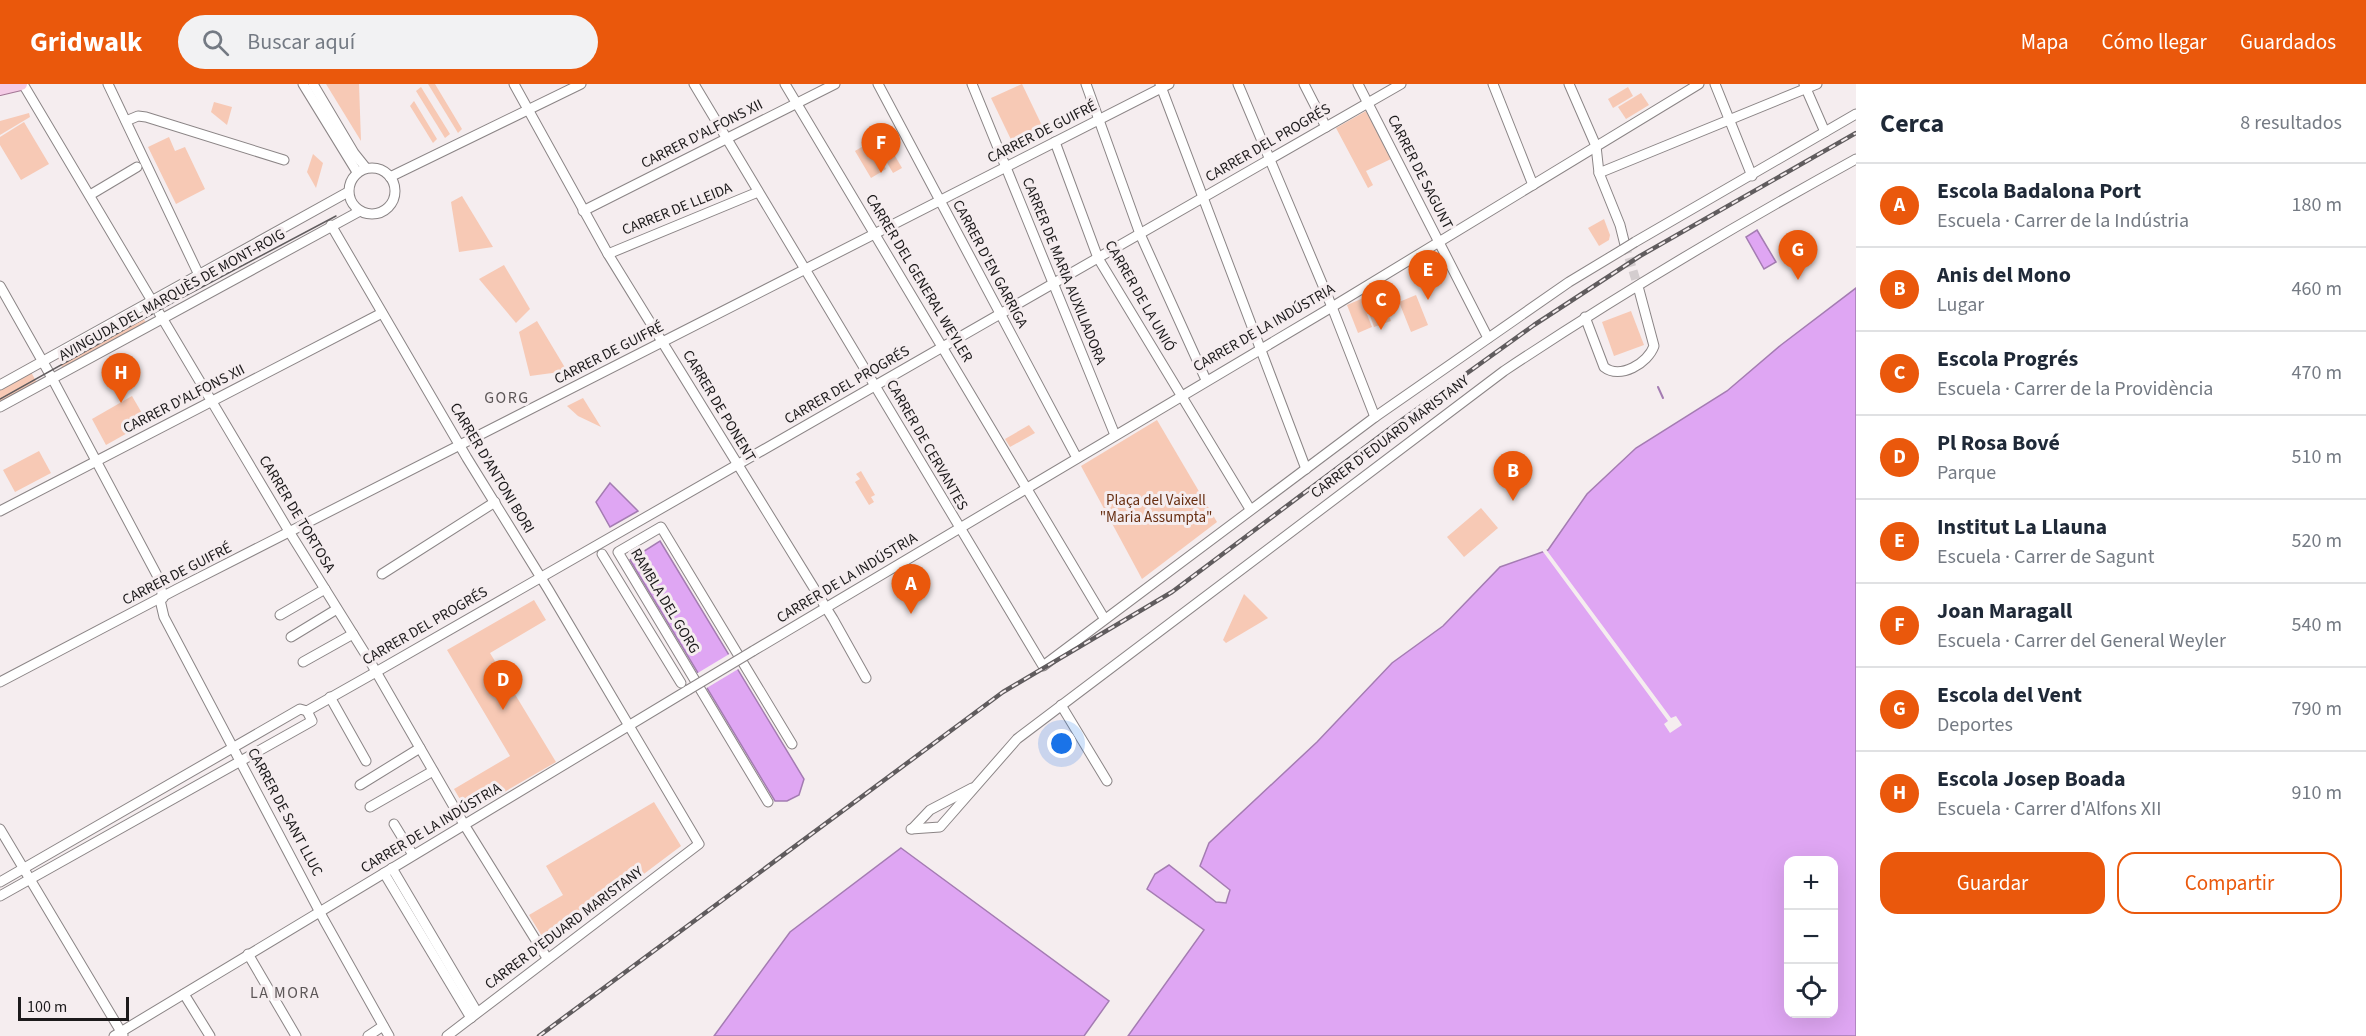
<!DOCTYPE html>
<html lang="es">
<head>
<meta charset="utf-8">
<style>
	:root { --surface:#fff; --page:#f2f2f3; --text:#1f2937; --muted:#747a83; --line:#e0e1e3; --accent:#ea580c }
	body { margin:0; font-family:"Source Sans 3",sans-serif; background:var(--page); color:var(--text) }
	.controls { position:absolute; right:18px; bottom:18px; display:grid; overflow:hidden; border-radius:12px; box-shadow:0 6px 24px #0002 }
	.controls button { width:54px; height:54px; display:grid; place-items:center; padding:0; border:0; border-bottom:2px solid var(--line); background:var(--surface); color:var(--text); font:30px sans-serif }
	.scale { position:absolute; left:18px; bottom:15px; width:111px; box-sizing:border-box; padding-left:6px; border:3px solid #1c1a1b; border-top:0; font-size:16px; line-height:21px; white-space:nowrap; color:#1c1a1b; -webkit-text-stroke:4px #f5edef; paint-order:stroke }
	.you { position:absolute; left:1062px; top:660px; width:21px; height:21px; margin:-15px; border:4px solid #fff; border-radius:50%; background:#1a73e8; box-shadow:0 0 0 9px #1a73e833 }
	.badge { display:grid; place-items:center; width:39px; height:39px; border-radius:50%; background:var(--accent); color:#fff; font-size:20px; font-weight:700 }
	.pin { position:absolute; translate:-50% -50px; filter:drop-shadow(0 2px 3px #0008) }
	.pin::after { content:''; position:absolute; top:32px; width:21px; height:18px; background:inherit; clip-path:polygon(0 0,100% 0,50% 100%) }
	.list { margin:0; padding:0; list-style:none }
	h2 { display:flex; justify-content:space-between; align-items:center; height:78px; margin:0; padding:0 24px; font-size:26px }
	h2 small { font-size:20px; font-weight:400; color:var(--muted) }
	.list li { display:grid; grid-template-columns:39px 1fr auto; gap:18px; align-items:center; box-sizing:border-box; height:84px; padding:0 24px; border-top:2px solid var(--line) }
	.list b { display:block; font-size:22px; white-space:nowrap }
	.list p { margin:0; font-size:20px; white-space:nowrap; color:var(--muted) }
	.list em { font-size:20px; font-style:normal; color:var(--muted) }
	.actions { display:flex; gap:12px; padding:18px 24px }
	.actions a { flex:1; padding:14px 0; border:2px solid var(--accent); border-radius:18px; text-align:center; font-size:21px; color:var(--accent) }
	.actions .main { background:var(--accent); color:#fff }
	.icon { flex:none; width:33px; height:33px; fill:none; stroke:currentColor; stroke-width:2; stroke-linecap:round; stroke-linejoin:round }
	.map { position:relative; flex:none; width:1856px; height:952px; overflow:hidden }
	header { display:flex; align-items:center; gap:36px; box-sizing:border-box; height:84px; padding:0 30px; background:var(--accent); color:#fff }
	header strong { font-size:28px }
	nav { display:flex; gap:33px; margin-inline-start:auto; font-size:21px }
	.search { width:420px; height:54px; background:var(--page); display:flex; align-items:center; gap:15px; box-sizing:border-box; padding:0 21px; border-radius:33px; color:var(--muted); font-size:22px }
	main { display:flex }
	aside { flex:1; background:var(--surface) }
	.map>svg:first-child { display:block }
</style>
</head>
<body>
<header>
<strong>Gridwalk</strong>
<div class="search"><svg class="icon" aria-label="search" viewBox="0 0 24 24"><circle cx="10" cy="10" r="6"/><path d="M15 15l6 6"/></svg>Buscar aquí</div>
<nav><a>Mapa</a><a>Cómo llegar</a><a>Guardados</a></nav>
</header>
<main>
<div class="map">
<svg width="1856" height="952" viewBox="0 0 1856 952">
	<rect width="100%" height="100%" fill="#f5edef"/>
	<!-- green -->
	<g fill="#f7c9b5">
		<path d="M326 0H359L361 57Z"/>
		<path d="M428 0H435L462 45 458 49Z"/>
		<path d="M1022 0 1047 52 1016 66 991 14Z"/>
		<path d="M421 3 450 50 445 54 416 7Z"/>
		<path d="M1628 3 1633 12 1613 24 1608 15Z"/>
		<path d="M1641 9 1649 21 1626 35 1618 23Z"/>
		<path d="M414 17 437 55 433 59 410 22Z"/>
		<path d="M214 18 232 23 227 41 211 28Z"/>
		<path d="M1366 27 1391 75 1366 87 1373 101 1368 104 1336 44Z"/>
		<path d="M29 29 30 33 0 51V37Z"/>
		<path d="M24 38 49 80 21 96 0 61V53Z"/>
		<path d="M169 53 175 67 185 63 205 105 176 120 148 63Z"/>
		<path d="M870 58 886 85 871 94 855 67Z"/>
		<path d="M887 58 902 84 893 89 878 63Z"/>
		<path d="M313 70 323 79 316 104 307 88Z"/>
		<path d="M462 112 493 163 459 168 451 118Z"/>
		<path d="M1604 135 1610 151 1609 156 1599 162 1588 144Z"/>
		<path d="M504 181 530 225 516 239 479 195Z"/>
		<path d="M1379 206 1391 237 1374 243 1363 212Z"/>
		<path d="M1416 211 1428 241 1411 248 1399 218Z"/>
		<path d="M1361 215 1372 243 1358 249 1347 221Z"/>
		<path d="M1631 227 1644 261 1614 272 1602 238Z"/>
		<path d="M140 228 146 239 63 285 58 274Z"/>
		<path d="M537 237 567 287 530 292 519 248Z"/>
		<path d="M31 288 37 299 0 319V305Z"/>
		<path d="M132 312 147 338 106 361 92 335Z"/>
		<path d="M583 314 601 343 578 332 567 322Z"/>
		<path d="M1157 336 1217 438 1142 495 1081 382Z"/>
		<path d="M1029 341 1035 349 1010 363 1005 355Z"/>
		<path d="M39 367 51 389 15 408 3 386Z"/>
		<path d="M861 387 875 411 871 413 874 418 869 421 855 398 860 395 856 390Z"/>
		<path d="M1481 424 1498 444 1464 473 1447 453Z"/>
		<path d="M1244 510 1268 534 1226 559 1223 556Z"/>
		<path d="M534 516 546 536 490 569 556 678 468 729 454 705 510 672 447 566Z"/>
		<path d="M654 718 681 762 548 862 529 831 563 811 546 782Z"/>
	</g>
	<!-- water -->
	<g fill="#dfa6f3" stroke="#a47cb2" stroke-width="1.5" fill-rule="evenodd">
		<path d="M1757 146 1776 178 1764 185 1746 153Z"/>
		<path d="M1856 204V952H1128L1204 846 1147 805 1155 790 1169 781 1216 818 1226 819 1230 806 1200 782 1209 759 1317 658 1392 579 1443 542 1500 483 1548 466 1587 410 1636 364 1727 307 1781 261ZM1788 776H1834V930H1788Z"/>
		<path d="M610 399 638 427 610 443 596 418Z"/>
		<path d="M660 457 804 695 799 711 787 717H775L630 476Z"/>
		<path d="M901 764 1109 917 1084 952H714L790 848Z"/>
	</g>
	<!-- pier -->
	<g fill="#f5edef">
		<path d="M1545 464 1671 634 1676 632 1682 641 1670 649 1664 640 1668 637 1541 465Z"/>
		<path d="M731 569 740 584 705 605 696 590Z"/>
	</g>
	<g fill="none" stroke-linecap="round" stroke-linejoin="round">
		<!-- stream -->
		<path stroke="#a47cb2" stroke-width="2" d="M1658 303 1663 314"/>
		<!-- minor-tunnel -->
		<path stroke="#d4cdcf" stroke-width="9" stroke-dasharray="9 4.5" stroke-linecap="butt" d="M1625 161 1639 206"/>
		<!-- minor casing -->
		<g stroke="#8b8586" stroke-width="11">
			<g id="minor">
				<path d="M23 0 290 449 371 579 465 742 547 874"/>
				<path d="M108 0 199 191"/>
				<path d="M303 0 357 88"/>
				<path d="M313 0 354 69 366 84"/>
				<path d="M514 0 608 170 833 535 866 594"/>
				<path d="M694 0 1043 582 1375 333 1569 198 1622 166"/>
				<path d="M785 0 1104 534"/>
				<path d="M878 0 1077 374"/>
				<path d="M972 0 1115 351"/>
				<path d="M1086 0 1140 150 1206 296"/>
				<path d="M1160 0 1306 385"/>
				<path d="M1238 0 1332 223 1375 333"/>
				<path d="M1304 0 1326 43"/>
				<path d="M1358 0 1488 254"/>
				<path d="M1493 0 1533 101"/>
				<path d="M1569 0 1596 62 1599 89 1620 141 1625 161"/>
				<path d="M1715 0 1752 92"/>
				<path d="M1804 0 1825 48"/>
				<path d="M126 37 138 32 146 33 284 76"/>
				<path d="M1055 58 1098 174 1250 425"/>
				<circle cx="372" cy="107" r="23"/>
				<path d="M1599 89 1817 0"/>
				<path d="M390 93 581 0"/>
				<path d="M90 111 137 83"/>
				<path d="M583 127 835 0"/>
				<path d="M331 141 467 374 548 505 699 760 447 952"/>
				<path d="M1635 158 1856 30"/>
				<path d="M608 170 758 108"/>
				<path d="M0 202 52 294 159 495 163 514"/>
				<path d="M1585 233 1604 283C1620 296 1648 279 1654 262L1639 206"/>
				<path d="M0 301 348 108"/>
				<path d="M0 323 360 127"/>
				<path d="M0 427 382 229"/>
				<path d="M602 470 681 599"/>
				<path d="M382 490 495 418"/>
				<path d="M160 516 164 533 324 836 389 952"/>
				<path d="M280 531 325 505"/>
				<path d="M291 553 337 525"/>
				<path d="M753 567 1332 223 1699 0"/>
				<path d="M303 578 353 550"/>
				<path d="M0 598 177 505 1169 0"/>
				<path d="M330 613 366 677"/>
				<path d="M1061 621 1107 697"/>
				<path d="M360 701 420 664"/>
				<path d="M768 718 618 468 661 443 792 660"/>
				<path d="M370 723 433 687"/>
				<path d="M394 740 413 771"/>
				<path d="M0 745 123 951"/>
				<path d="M911 745 940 743 1017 655 1504 287C1618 211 1736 141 1856 75"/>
				<path d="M912 745 930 726 972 704"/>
				<path d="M392 784 477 928"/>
				<path d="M384 789 471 934"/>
				<path d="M0 798 300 625 307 627 376 588 1401 0"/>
				<path d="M0 812 312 637 307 627"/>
				<path d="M248 870 296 952"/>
				<path d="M184 910 210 952"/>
				<path d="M114 952 688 606"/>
				<path d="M368 952 383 942"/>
			</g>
		</g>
		<!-- major casing -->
		<g stroke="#a37795" stroke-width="14">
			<path id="major" d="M0 5 21 0"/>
		</g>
		<!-- minor -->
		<use href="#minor" stroke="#fff" stroke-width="9"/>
		<!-- major -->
		<use href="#major" stroke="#f4cbe6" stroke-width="12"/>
		<!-- tram -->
		<path stroke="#605c5e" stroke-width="1.5" d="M0 315 170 220 336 132"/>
		<!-- rail casing -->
		<g stroke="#605c5e" stroke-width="4.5">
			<path id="rail" d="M539 952 1003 608 1172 508 1388 346 1534 241 1640 172 1856 49"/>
		</g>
		<!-- rail -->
		<use href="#rail" stroke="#f5edef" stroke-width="2" stroke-dasharray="7" stroke-linecap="butt"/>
		<!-- minor-bridge casing -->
		<g stroke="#8b8586" stroke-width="11" stroke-linecap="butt">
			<g id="minor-bridge">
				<path d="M1622 166 1635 158"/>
				<path d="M688 606 753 567"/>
			</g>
		</g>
		<!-- minor-bridge -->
		<use href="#minor-bridge" stroke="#fff" stroke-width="9"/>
	</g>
	<g text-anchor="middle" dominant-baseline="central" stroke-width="6" stroke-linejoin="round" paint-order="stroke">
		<!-- street labels -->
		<g font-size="15" fill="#1c1a1b" stroke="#f5edef">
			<text transform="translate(1042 48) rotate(-27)">CARRER DE GUIFRÉ</text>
			<text transform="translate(702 50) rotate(-27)">CARRER D'ALFONS XII</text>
			<text transform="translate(1268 59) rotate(-30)">CARRER DEL PROGRÉS</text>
			<text transform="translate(1420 88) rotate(63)">CARRER DE SAGUNT</text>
			<text transform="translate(677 125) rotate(-22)">CARRER DE LLEIDA</text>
			<text transform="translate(990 180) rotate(62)">CARRER D'EN GARRIGA</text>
			<text transform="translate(1064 187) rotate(68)">CARRER DE MARIA AUXILIADORA</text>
			<text transform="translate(919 194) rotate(59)">CARRER DEL GENERAL WEYLER</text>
			<text transform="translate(172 211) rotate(-29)">AVINGUDA DEL MARQUÈS DE MONT-ROIG</text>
			<text transform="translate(1140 212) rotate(60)">CARRER DE LA UNIÓ</text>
			<text transform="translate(1264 244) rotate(-30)">CARRER DE LA INDÚSTRIA</text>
			<text transform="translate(609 269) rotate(-27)">CARRER DE GUIFRÉ</text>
			<text transform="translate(847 301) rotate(-30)">CARRER DEL PROGRÉS</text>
			<text transform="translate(184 315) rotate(-27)">CARRER D'ALFONS XII</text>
			<text transform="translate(719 322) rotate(59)">CARRER DE PONENT</text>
			<text transform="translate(1390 353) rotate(-37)">CARRER D'EDUARD MARISTANY</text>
			<text transform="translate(927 361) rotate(60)">CARRER DE CERVANTES</text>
			<text transform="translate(492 384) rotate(59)">CARRER D'ANTONI BORI</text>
			<text transform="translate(297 430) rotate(59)">CARRER DE TORTOSA</text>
			<text transform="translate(177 490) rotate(-27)">CARRER DE GUIFRÉ</text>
			<text transform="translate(847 494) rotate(-31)">CARRER DE LA INDÚSTRIA</text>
			<text transform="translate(665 517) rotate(59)">RAMBLA DEL GORG</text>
			<text transform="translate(425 542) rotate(-30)">CARRER DEL PROGRÉS</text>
			<text transform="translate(285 728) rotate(62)">CARRER DE SANT LLUC</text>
			<text transform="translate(431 744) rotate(-31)">CARRER DE LA INDÚSTRIA</text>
			<text transform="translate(564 844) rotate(-37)">CARRER D'EDUARD MARISTANY</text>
		</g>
		<!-- park labels -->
		<g font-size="15" fill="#672e11" stroke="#f5edef">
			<text x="1156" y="416">Plaça del Vaixell<tspan x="1156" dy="17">"Maria Assumpta"</tspan></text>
		</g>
		<!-- neighbourhood labels -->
		<g font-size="16" letter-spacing="1.5" fill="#5c5657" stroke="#f5edef">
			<text x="507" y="314">GORG</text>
			<text x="285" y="909">LA MORA</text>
		</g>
	</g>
</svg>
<div class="controls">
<button>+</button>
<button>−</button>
<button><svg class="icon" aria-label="locate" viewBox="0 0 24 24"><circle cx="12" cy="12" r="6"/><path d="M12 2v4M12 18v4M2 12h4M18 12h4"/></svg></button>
</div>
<div class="scale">100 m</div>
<div class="you"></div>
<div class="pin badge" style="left:911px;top:530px">A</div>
<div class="pin badge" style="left:1513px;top:417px">B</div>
<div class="pin badge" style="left:1381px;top:246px">C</div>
<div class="pin badge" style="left:503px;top:626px">D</div>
<div class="pin badge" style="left:1428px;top:216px">E</div>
<div class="pin badge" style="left:881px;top:89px">F</div>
<div class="pin badge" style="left:1798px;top:196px">G</div>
<div class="pin badge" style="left:121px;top:319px">H</div>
</div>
<aside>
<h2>Cerca<small>8 resultados</small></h2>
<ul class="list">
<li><span class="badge">A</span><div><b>Escola Badalona Port</b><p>Escuela · Carrer de la Indústria</p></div><em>180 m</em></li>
<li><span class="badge">B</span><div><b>Anis del Mono</b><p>Lugar</p></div><em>460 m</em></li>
<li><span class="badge">C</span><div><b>Escola Progrés</b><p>Escuela · Carrer de la Providència</p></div><em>470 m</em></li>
<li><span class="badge">D</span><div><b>Pl Rosa Bové</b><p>Parque</p></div><em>510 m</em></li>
<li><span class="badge">E</span><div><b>Institut La Llauna</b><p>Escuela · Carrer de Sagunt</p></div><em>520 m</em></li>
<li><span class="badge">F</span><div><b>Joan Maragall</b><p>Escuela · Carrer del General Weyler</p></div><em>540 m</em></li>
<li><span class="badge">G</span><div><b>Escola del Vent</b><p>Deportes</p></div><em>790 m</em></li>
<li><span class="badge">H</span><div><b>Escola Josep Boada</b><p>Escuela · Carrer d'Alfons XII</p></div><em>910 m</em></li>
</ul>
<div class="actions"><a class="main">Guardar</a><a>Compartir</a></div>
</aside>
</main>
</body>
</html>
